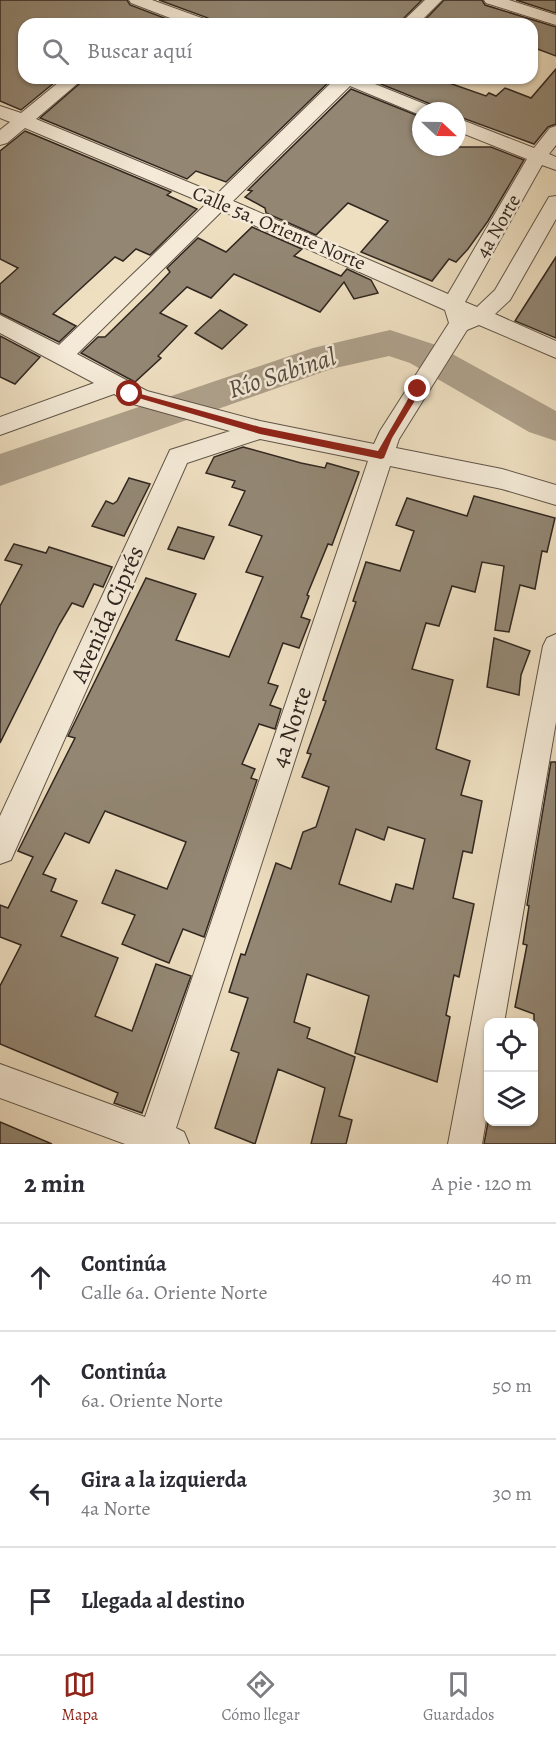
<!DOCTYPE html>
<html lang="es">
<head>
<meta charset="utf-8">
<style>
	:root { --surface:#fff; --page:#f2f2f3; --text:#2b2b33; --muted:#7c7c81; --line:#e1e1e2; --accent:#8f2418 }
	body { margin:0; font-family:Alegreya,serif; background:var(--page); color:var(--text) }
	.controls { position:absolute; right:18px; bottom:18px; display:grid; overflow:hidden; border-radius:12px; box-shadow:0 2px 4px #0004 }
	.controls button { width:54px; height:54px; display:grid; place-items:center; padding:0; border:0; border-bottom:2px solid var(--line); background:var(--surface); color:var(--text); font:30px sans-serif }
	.compass { position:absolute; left:412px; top:102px; width:54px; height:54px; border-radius:50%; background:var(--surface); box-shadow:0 2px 4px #0004; rotate:112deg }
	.stop { position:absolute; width:18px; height:18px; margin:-14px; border:4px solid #8f2418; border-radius:50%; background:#fff }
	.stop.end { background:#8f2418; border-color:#fff; box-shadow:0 2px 6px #0008 }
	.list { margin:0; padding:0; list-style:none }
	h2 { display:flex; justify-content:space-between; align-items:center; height:78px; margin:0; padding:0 24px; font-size:26px }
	h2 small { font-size:20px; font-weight:400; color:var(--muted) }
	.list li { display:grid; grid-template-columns:39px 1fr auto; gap:18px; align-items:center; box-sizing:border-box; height:108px; padding:0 24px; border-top:2px solid var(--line) }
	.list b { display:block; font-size:22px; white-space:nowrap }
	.list p { margin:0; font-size:20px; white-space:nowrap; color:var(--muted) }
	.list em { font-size:20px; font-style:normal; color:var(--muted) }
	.icon { flex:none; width:33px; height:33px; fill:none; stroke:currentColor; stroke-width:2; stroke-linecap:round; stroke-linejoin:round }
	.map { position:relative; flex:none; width:556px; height:1144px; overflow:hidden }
	.search { position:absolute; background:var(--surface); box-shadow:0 2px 4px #0004; left:18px; right:18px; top:18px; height:66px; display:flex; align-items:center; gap:15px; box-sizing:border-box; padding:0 21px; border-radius:18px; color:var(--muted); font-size:22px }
	.sheet { height:510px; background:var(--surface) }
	nav { display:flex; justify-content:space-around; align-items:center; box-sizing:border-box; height:84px; border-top:2px solid var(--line); background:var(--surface); font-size:16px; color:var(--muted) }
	nav a { display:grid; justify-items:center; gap:3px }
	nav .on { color:var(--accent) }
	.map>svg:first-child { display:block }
</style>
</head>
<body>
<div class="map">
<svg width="556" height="1144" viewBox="0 0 556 1144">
	<rect width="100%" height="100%" fill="#eedfc1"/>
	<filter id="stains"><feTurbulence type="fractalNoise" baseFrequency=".00333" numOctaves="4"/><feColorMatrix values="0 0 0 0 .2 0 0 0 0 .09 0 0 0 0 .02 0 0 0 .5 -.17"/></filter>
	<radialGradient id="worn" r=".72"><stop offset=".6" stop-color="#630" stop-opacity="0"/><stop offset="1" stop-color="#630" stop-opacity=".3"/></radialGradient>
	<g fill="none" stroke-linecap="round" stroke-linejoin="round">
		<!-- river -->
		<path fill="#aea08a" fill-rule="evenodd" d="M390 330 436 345 556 411V441L529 432 410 363 389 356 331 369 0 486V454L313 348Z"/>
	</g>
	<!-- building -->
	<g fill="#938774" stroke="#312720" stroke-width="1.5" fill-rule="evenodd">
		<path d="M0 0H127L130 5 180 24H24V78H60L21 110 0 101Z"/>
		<path d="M159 0H422L398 24H211L208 18Z"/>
		<path d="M444 0H482L485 5 556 27V56L532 47V24H421Z"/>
		<path d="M516 0H556V13Z"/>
		<path d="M556 69V124L548 127 534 144 457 116V111H437L433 105 366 78H435L486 96 489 93 496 96 505 88 531 98Z"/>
		<path d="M86 78H333L226 182 196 171 187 179 40 118Z"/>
		<path d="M351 89 421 117V147H491L524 160 488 221 468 249 456 262 449 259 432 281 361 252 388 221 348 203 316 235 266 213 265 208 245 197 252 191 248 190Z"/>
		<path d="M25 131 171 192 167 195 197 209 150 255 136 249 123 261 115 257 53 314 76 326 59 342 0 313V284L18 268 0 259V151Z"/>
		<path d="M252 227 302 249 294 256 306 261 341 276 347 269 371 280 378 293 354 299 344 282 320 312 234 274 211 298 187 287 160 313 187 326 158 356 161 358 135 382 81 353 98 337H105L152 291 170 272 167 268 198 238 226 252Z"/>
		<path d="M556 257V338L515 321Z"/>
		<path d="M220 310 247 325 222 349 195 333Z"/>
		<path d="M0 336 40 357 15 384 0 377Z"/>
		<path d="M243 447 301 463 325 468 327 463 359 472 332 545 328 544 307 595 309 596 301 617 310 620 299 648 283 643 268 683 278 686 270 705 281 709 275 729 259 724 242 764 255 769 251 778 257 780 204 937 183 929 169 963 122 944 135 915 102 903 116 870 167 889 186 842 105 811 89 843 65 833 43 874 56 879 51 891 77 901 61 936 118 958 95 1016 132 1031 156 964 191 976 142 1113 114 1103 118 1093 0 1044V986L21 945 0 937V905L8 908 33 857 18 851 75 738 68 736 146 578 196 594 176 640 229 657 263 577 246 572 262 536 229 525 245 491 232 487 235 481 206 473 214 457Z"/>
		<path d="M129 478 150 484 124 536 92 526 106 501 113 504 117 501Z"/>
		<path d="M474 496 555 518 547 552 542 551 535 589 520 585 509 632 495 630 504 566 482 562 475 592 452 586 439 626 426 623 412 669 453 680 436 749 470 761 461 795 482 801 472 853 463 851 453 898 474 904 459 977 454 975 446 1015 450 1017 437 1082 355 1053 369 996 307 974 294 1022 310 1028 307 1038 355 1057 339 1116 352 1120 346 1144H311L325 1088 278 1069 255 1144 215 1128 239 1053 231 1050 248 998 229 992 241 954 245 955 276 863 291 869 303 832 316 827 329 787 302 777 311 754 307 753 326 701 323 700 356 602 353 601 366 562 400 571 414 531 396 525 407 498 467 516ZM388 827 425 839 413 889 396 884 391 902 339 884 356 829 384 840Z"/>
		<path d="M178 527 214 537 204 559 168 549Z"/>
		<path d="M14 544 46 553 49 547 112 567 103 587 94 584 83 607 72 603 59 625 0 743V606L22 565 5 560Z"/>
		<path d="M494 638 530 651 521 675 519 695 487 687Z"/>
		<path d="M551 762H556V1144H484L488 1122H534V1014L515 1007 527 945 523 944 529 906 527 905Z"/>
		<path d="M0 1122 52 1144H0Z"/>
	</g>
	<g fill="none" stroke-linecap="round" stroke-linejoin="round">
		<!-- minor casing -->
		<g stroke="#605548" stroke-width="2">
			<g id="minor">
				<path d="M129 0H152L207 20 209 24H186L131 3Z"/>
				<path d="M425 0H442L418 24H400Z"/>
				<path d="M484 0H509L556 15V25L486 3Z"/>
				<path d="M64 78H84L36 119 217 194 336 78H360L432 107 435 111H421L420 115 350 86 233 201 448 294 527 159 457 131V118L534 148 550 128 556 126V145L549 154 556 157V170L542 165 465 302 477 307 495 290 549 197 556 196V219L510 300 495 314 556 341V358L479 325 467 330 399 439 396 448 502 469 556 485V505L502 489 390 466 176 1128 184 1132 189 1144H125L0 1098V1064L145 1117 368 461 260 439 187 463 11 860 0 864V816L170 450 230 431 133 404 114 394 0 435V417L94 383 0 333V315L59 345 206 204 25 128 7 143 0 145V130L10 122 0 118V106L21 113ZM222 211 445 310 449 323 380 431 374 444 260 421 147 391 77 354Z"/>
				<path d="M556 634V722L504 1023H488V1109L482 1144H448L543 646 547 638Z"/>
			</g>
		</g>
		<!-- minor -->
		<use href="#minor" fill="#f4ead7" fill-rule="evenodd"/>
	</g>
	<!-- route -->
	<path fill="#8f2418" d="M415 387 422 389 392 438 384 458 381 459 260 434 125 394 130 391 260 427 378 451Z"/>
	<g text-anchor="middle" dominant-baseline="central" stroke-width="5" stroke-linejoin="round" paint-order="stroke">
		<!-- far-street labels -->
		<g font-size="20" fill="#312720" stroke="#f4ead7">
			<text transform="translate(498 226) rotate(-60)">4a Norte</text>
			<text transform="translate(279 228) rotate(23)">Calle 5a. Oriente Norte</text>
		</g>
		<!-- street labels -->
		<g font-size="24" fill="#312720" stroke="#f4ead7">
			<text transform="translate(107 614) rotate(-66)">Avenida Ciprés</text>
			<text transform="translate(291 727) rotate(-72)">4a Norte</text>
		</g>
		<!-- water labels -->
		<g font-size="26" font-style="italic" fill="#564b40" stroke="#f4ead7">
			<text transform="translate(282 373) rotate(-18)">Río Sabinal</text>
		</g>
	</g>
	<rect width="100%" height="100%" filter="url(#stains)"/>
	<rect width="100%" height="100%" fill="url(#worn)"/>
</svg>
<div class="controls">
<button><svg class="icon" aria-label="locate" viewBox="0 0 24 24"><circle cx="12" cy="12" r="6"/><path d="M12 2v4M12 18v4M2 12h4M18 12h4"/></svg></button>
<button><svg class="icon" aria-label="layers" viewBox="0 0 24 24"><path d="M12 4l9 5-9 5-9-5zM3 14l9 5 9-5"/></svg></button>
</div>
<svg class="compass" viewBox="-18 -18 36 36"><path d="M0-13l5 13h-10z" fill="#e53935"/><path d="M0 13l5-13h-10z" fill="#7c7c81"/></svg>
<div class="stop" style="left:130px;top:394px"></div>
<div class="stop end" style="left:418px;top:389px"></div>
<div class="search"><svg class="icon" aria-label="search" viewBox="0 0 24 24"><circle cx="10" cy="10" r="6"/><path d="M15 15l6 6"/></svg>Buscar aquí</div>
</div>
<section class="sheet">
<h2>2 min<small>A pie · 120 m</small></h2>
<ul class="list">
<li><svg class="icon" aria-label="ahead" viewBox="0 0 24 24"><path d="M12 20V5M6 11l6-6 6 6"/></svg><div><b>Continúa</b><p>Calle 6a. Oriente Norte</p></div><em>40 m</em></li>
<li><svg class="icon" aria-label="ahead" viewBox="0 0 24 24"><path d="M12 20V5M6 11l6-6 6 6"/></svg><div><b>Continúa</b><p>6a. Oriente Norte</p></div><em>50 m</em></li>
<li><svg class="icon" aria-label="left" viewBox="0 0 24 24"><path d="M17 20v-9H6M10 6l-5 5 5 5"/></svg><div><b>Gira a la izquierda</b><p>4a Norte</p></div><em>30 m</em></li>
<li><svg class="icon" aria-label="arrive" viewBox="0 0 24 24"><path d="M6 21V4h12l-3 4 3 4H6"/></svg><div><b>Llegada al destino</b></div></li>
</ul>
</section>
<nav>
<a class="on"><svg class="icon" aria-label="map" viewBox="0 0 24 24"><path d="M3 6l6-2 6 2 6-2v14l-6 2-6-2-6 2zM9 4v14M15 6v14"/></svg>Mapa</a>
<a><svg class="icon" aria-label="directions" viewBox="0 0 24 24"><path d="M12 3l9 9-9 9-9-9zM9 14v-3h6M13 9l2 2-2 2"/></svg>Cómo llegar</a>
<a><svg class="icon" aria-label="saved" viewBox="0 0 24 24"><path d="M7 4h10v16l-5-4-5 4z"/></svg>Guardados</a>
</nav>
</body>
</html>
